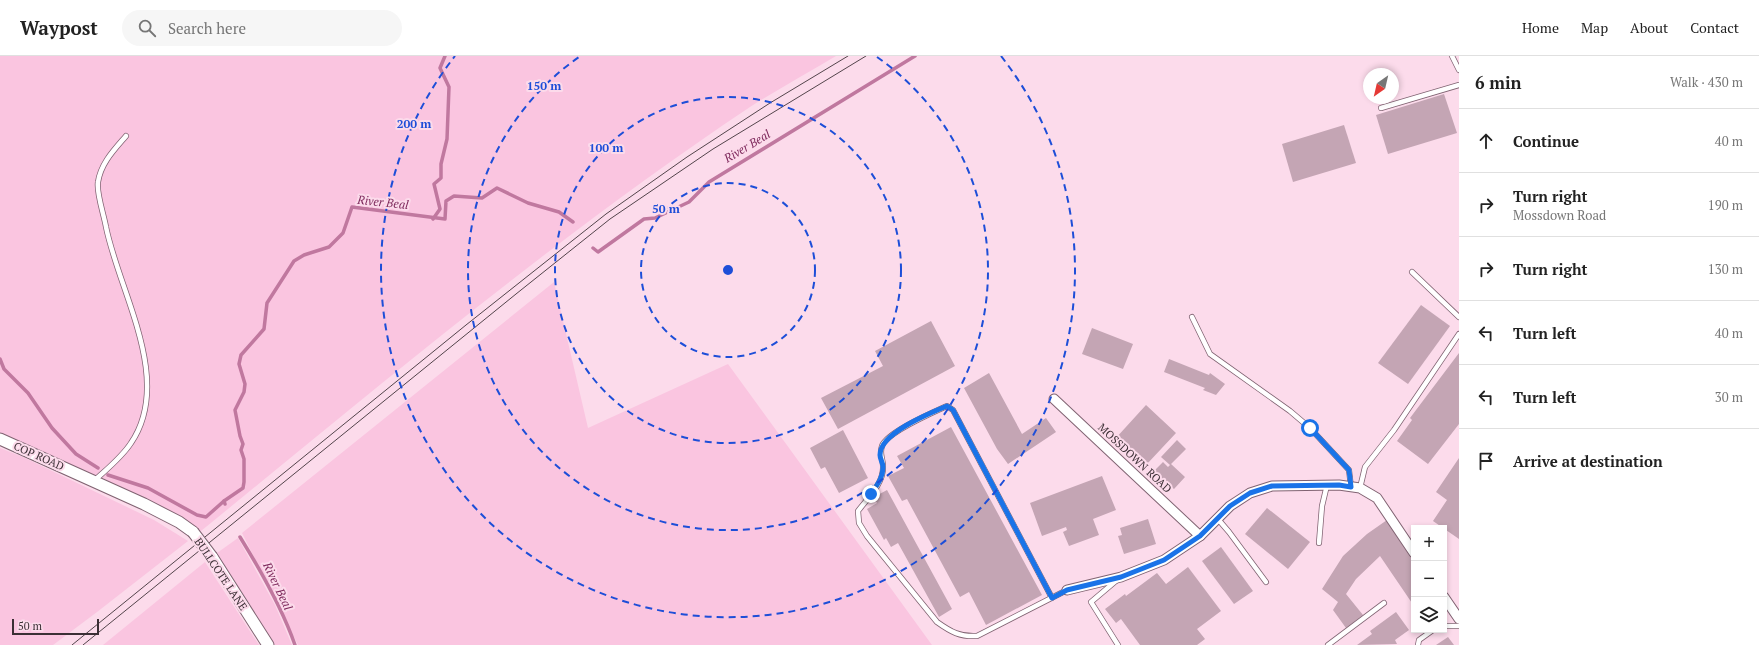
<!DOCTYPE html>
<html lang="en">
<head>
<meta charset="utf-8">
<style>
	:root { --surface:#fff; --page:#f6f6f6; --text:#222; --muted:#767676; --line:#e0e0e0 }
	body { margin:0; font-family:"PT Serif",serif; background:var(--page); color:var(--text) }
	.controls { position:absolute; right:12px; bottom:12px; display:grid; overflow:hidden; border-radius:0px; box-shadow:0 2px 6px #0003 }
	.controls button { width:36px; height:36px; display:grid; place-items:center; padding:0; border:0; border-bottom:1px solid var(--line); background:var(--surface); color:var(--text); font:20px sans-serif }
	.compass { position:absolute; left:1363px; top:12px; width:36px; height:36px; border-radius:50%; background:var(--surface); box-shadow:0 2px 6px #0003; rotate:214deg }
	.scale { position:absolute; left:12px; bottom:10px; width:87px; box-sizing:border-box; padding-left:4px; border:2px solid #3b2f35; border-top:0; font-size:11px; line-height:14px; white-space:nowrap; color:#3b2f35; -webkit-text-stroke:3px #fcdbeb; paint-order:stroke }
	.stop { position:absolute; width:12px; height:12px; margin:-9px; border:3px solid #1a73e8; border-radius:50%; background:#fff }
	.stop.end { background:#1a73e8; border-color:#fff; box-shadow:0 1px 4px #0008 }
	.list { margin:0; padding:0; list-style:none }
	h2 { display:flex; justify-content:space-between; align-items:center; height:52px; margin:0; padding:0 16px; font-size:17px }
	h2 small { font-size:13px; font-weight:400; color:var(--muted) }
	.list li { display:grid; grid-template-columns:26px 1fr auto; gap:12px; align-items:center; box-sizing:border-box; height:64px; padding:0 16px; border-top:1px solid var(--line) }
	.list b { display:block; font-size:15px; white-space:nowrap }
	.list p { margin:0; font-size:13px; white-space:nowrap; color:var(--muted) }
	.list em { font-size:13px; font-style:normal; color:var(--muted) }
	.icon { flex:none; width:22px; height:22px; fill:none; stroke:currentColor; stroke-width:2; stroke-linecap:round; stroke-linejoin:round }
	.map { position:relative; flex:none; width:1459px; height:589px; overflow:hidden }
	header { display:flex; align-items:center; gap:24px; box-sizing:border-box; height:56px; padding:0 20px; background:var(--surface); border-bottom:1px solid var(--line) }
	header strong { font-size:19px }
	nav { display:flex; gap:22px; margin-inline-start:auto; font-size:14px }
	.search { width:280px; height:36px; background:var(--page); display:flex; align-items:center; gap:10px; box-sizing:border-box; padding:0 14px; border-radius:22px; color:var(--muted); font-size:15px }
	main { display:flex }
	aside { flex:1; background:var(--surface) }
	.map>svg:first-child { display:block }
</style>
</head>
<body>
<header>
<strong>Waypost</strong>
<div class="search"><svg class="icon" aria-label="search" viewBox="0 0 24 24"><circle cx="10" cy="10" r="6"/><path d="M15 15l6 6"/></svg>Search here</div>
<nav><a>Home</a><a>Map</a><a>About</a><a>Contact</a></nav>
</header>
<main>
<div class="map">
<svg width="1459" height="589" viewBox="0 0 1459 589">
	<rect width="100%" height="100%" fill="#fcdbeb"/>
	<!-- green -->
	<g fill="#fac5e0">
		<path d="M0 0H836C808 17 778 33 750 51 558 179 380 329 201 475 140 434 67 408 0 379Z"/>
		<path d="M554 226 588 372 728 308 932 589H298L242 477Z"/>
		<path d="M0 392 23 401 154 464 188 485 97 556 53 589H0Z"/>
		<path d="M238 482 275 549 292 589H275L217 497Z"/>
		<path d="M205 506 259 589H103Z"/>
	</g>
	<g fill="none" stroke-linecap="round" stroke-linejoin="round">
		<!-- stream -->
		<g stroke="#c0789f" stroke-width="3.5">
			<path d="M433 163 440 153 434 128 441 122V108L447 83 449 31 440 12 445 0"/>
			<path d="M593 192 598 196 644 163 655 162 689 146 709 126 915 0"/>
			<path d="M0 303 4 313 28 337 52 372 76 398 98 412"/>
			<path d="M108 419 148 432 197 459 206 461 224 445"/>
			<path d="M225 448 224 445 243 432 244 426V403L241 394 243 388 240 380 235 354 244 336 245 328 239 308 241 299 264 273 267 247 294 205 304 199 329 191 343 177 352 151 445 163 446 145 454 140 482 142 497 132 528 147 559 156 573 166"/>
			<path d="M240 481C261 515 282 552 295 589"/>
		</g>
	</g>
	<!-- building -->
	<g fill="#c4a5b4">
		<path d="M1444 38 1457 77 1388 98 1376 59Z"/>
		<path d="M1344 69 1356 107 1293 126 1282 88Z"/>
		<path d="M1421 249 1450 270 1408 328 1378 307Z"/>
		<path d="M931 265 955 310 838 373 821 342 883 310 875 295Z"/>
		<path d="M1092 272 1133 288 1123 313 1082 298Z"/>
		<path d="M1459 297V368L1428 408 1397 385 1412 364 1410 362Z"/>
		<path d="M1169 303 1209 319 1210 317 1225 328 1216 339 1203 334 1205 332 1164 316Z"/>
		<path d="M989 317 1022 378 1046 362 1056 376 1008 408 997 393 964 332Z"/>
		<path d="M1146 349 1176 377 1147 408 1140 402 1138 404 1115 383Z"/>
		<path d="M951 371 1042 539 986 569 969 536 960 541 907 443 902 445 888 420 904 412 897 400Z"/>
		<path d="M843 374 868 422 839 437 825 411 821 413 810 392Z"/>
		<path d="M1177 384 1186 393 1171 408 1185 421 1174 433 1154 415 1163 406 1168 411 1170 409 1161 401Z"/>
		<path d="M1459 402V483L1433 465 1447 444 1436 436Z"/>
		<path d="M1102 420 1116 454 1093 463 1099 479 1069 490 1063 476 1067 474 1066 471 1042 480 1030 447Z"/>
		<path d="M887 434 952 553 939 561 898 487 891 491 886 482 884 484 867 453 877 447 874 441Z"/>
		<path d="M1267 452 1310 486 1288 513 1245 478Z"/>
		<path d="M1148 463 1156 488 1124 498 1118 480 1122 479 1120 472Z"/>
		<path d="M1387 464 1414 505V550L1380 500 1356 523 1346 538 1363 559 1346 572 1333 554 1338 546 1322 533 1343 500 1367 478Z"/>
		<path d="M1221 491 1253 535 1234 548 1202 505Z"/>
		<path d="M1188 511 1221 555 1197 573 1205 583 1197 589H1140L1121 563 1116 567 1105 553 1125 538 1126 540 1157 517 1166 528Z"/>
		<path d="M1396 556 1409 574 1395 584 1397 588 1357 589 1372 578 1370 575Z"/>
		<path d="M1448 581 1454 589H1436Z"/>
	</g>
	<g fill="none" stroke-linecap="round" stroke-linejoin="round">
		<!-- service casing -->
		<g stroke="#806372" stroke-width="6">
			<g id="service">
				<path d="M1452 0 1459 14"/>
				<path d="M1381 52 1459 29"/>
				<path d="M1412 216 1459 261"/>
				<path d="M1192 261 1210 298 1290 355 1310 372 1349 414 1351 431"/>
				<path d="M95 424C107 413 122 401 131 387 174 324 119 236 106 171 104 159 96 136 98 126 101 107 114 94 126 80"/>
				<path d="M1360 432 1365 411 1394 374 1459 278"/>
				<path d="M1217 462 1229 476 1266 526"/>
				<path d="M1319 487 1322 450 1327 429"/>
				<path d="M1117 524 1091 546 1118 589"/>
				<path d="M1052 542 953 354 947 350C934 356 887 376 882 390 879 398 883 402 883 410 884 427 868 442 858 455L859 467 867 480 937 566C951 576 960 581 977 580L1067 534"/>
				<path d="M1444 570H1459"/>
				<path d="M1328 589 1384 547"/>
				<path d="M1418 589 1419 584 1433 574"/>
			</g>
		</g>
		<!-- minor casing -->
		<g stroke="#806372" stroke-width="11">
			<g id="minor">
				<path d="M1054 343 1200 480"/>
				<path d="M1067 534 1121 521 1164 504 1200 480 1230 450 1250 437 1272 430 1339 429 1360 432 1377 442 1414 497"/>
				<path d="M1444 541 1459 563"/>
			</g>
		</g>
		<!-- tertiary casing -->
		<g stroke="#806372" stroke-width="13">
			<g id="tertiary">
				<path d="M0 383 144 448 179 466 193 476"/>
				<path d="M212 501 268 589"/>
			</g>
		</g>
		<!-- service -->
		<use href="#service" stroke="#fff" stroke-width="4.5"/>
		<!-- minor -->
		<use href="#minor" stroke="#fff" stroke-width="9"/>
		<!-- tertiary -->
		<use href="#tertiary" stroke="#fff" stroke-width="11"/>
		<!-- tram -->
		<g stroke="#53444b" stroke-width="1">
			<path d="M72 589 466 269 606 158 687 101 770 47 848 0"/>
			<path d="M83 589 516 238 610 163 713 93 866 0"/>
		</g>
		<!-- tertiary-bridge casing -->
		<g stroke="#806372" stroke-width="13" stroke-linecap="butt">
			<path id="tertiary-bridge" d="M193 476 212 501"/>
		</g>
		<!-- tertiary-bridge -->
		<use href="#tertiary-bridge" stroke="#fff" stroke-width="11"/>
	</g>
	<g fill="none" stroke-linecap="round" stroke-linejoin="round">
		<!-- route -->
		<path stroke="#1a73e8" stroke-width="5" d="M871 438C877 429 883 422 883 411 883 407 880 403 880 399 880 377 930 357 947 350L953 354 1052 542 1067 534 1121 521 1164 504 1200 480 1230 450 1250 437 1272 430 1339 429 1351 431 1349 414 1310 372"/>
	</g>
	<!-- distance rings -->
	<g fill="none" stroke="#1d4ed8" stroke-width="2" stroke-dasharray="7 5">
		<circle cx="728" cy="214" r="87"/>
		<circle cx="728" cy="214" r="173"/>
		<path d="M877 1A260 260 0 1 1 579 1"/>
		<path d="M1001 0A347 347 0 1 1 455 0"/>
	</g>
	<g text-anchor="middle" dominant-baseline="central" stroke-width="4" stroke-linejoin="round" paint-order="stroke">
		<!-- street labels -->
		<g font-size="11" fill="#3b2f35" stroke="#fcdbeb">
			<text transform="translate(39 400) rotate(24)">COP ROAD</text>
			<text transform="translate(1135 402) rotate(43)">MOSSDOWN ROAD</text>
			<text transform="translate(221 518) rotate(56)">BULLCOTE LANE</text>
		</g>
		<!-- water labels -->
		<g font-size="12" font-style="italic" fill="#7e295c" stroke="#fcdbeb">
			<text transform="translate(747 90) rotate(-31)">River Beal</text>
			<text transform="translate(383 146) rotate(6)">River Beal</text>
			<text transform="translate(278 530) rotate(64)">River Beal</text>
		</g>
	</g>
	<circle cx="728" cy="214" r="6" fill="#1d4ed8" stroke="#fcdbeb" stroke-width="2"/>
	<g font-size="12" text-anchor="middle" font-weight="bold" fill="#1d4ed8" stroke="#fcdbeb" stroke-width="4" stroke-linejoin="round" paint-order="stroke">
		<text x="544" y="34">150 m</text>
		<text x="414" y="72">200 m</text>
		<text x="606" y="96">100 m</text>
		<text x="666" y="157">50 m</text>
	</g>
</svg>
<div class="controls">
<button>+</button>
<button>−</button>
<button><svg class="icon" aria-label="layers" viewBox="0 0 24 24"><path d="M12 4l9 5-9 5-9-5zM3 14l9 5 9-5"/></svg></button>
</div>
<svg class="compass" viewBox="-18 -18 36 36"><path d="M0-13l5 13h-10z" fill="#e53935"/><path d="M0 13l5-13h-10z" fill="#767676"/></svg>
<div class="scale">50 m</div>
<div class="stop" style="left:1310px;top:372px"></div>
<div class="stop end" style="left:871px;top:438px"></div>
</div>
<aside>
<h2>6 min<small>Walk · 430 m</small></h2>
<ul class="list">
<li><svg class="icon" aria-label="ahead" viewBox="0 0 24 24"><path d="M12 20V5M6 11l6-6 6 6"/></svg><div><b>Continue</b></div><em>40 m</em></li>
<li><svg class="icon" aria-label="right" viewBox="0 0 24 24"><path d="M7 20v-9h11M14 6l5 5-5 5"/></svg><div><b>Turn right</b><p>Mossdown Road</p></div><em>190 m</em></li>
<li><svg class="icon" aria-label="right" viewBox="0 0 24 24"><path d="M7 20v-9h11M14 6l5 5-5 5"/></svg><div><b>Turn right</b></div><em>130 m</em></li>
<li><svg class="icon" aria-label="left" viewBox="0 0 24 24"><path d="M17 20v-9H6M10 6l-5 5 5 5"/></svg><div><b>Turn left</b></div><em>40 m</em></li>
<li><svg class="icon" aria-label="left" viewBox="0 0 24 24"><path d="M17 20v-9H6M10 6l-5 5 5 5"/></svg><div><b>Turn left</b></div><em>30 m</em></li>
<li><svg class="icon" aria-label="arrive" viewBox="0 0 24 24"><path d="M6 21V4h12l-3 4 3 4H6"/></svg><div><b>Arrive at destination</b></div></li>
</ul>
</aside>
</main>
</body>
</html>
